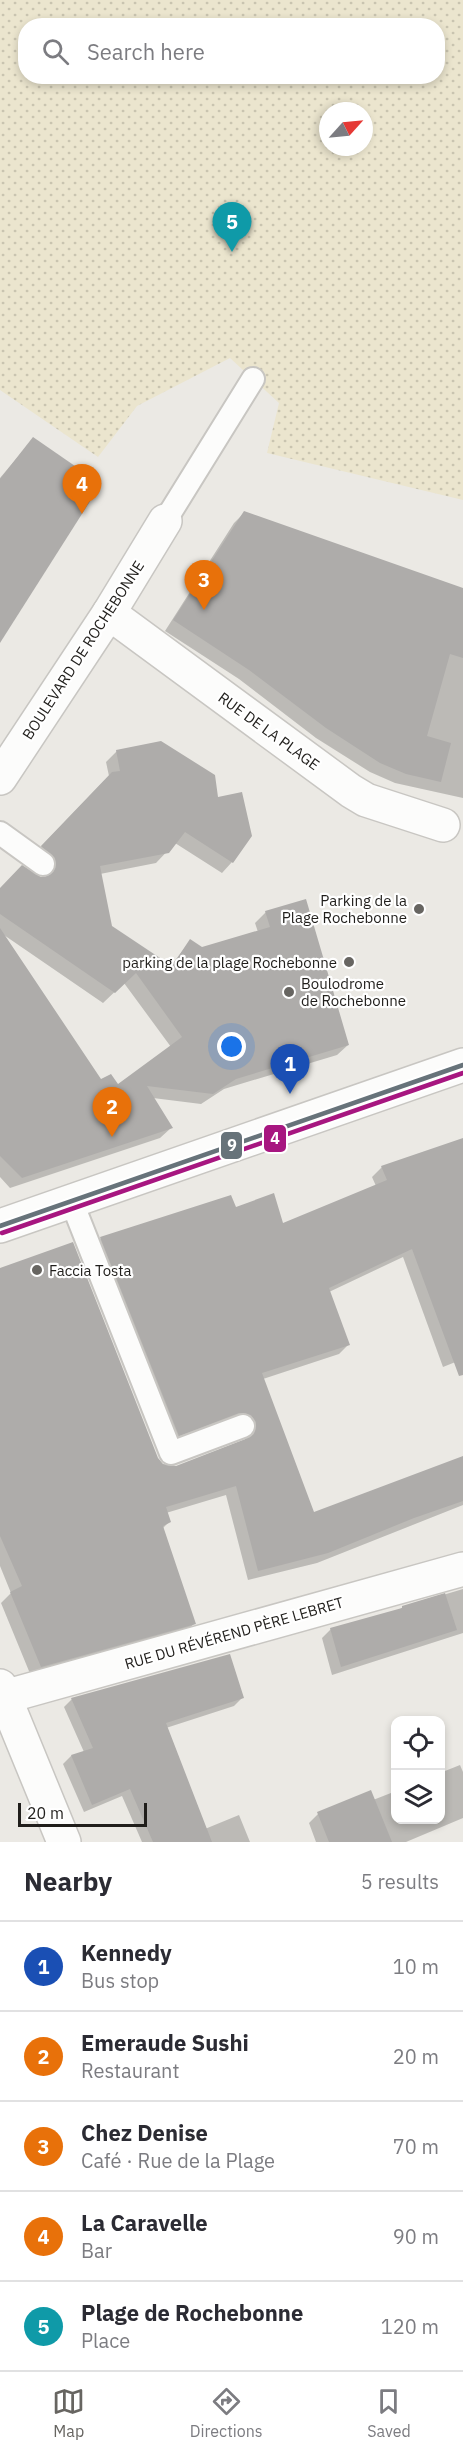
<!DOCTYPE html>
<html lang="en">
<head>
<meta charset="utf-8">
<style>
	:root { --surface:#fff; --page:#f2f2f3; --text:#2b2b33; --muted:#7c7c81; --line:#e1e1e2; --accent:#676561 }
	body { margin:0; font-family:"IBM Plex Sans",sans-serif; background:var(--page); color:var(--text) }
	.controls { position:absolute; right:18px; bottom:18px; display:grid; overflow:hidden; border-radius:12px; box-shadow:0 3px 9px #0003 }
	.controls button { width:54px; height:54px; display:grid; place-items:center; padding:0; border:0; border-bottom:2px solid var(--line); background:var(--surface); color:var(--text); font:30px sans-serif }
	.compass { position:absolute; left:319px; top:102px; width:54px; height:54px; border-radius:50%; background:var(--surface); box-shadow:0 3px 9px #0003; rotate:63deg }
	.scale { position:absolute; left:18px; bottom:15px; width:129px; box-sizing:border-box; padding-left:6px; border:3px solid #201e1b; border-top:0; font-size:16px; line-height:21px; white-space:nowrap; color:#201e1b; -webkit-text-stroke:4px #fff; paint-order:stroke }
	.you { position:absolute; left:232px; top:1047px; width:21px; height:21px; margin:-15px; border:4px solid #fff; border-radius:50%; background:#1a73e8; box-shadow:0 0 0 9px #1a73e833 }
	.badge { display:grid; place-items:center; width:39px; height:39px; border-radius:50%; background:var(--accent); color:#fff; font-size:20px; font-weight:700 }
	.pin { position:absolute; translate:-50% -50px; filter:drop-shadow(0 2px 3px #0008) }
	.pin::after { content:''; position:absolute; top:32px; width:21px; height:18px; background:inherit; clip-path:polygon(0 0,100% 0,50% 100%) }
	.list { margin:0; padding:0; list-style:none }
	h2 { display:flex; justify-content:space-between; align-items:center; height:78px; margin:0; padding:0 24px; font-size:26px }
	h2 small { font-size:20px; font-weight:400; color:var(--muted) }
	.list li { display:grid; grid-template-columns:39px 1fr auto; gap:18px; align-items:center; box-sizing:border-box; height:90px; padding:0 24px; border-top:2px solid var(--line) }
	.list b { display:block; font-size:22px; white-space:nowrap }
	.list p { margin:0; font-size:20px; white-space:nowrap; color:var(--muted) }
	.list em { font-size:20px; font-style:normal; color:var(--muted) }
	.icon { flex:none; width:33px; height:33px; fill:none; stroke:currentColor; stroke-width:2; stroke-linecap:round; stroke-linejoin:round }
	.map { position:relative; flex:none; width:463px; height:1842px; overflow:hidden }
	.search { position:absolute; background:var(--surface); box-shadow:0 3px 9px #0003; left:18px; right:18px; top:18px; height:66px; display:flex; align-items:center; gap:15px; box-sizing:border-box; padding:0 21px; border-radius:24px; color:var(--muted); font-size:22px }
	.sheet { height:528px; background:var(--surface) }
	nav { display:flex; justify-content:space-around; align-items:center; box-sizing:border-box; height:84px; border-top:2px solid var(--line); background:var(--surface); font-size:16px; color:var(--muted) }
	nav a { display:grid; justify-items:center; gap:3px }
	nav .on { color:var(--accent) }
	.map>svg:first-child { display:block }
</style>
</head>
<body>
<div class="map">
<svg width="463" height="1842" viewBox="0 0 463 1842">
	<defs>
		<pattern id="sand-dots" width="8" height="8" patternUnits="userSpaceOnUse" patternTransform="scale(1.5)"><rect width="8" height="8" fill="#ebe5ce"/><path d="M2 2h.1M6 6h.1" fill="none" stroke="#c9c4b0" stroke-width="1.8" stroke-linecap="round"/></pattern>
	</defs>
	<rect width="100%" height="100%" fill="#ebe9e4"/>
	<!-- sand -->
	<path fill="url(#sand-dots)" fill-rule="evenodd" d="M0 0H463V500L267 453 279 403 230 358 137 406 98 457 0 390ZM26 26H438V76H26ZM328 111H364V147H328Z"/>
	<!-- shadow -->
	<g fill="#0003" fill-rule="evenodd">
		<path d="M33 439 0 639V478Z"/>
		<path d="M244 513 463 597V798L395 783 370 772 316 738 239 679 165 631 234 523Z"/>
		<path d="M117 751 217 799 232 862 222 873 175 843 156 863 100 874 111 927 170 967 190 941 201 949 258 932 255 923 266 912 348 1045 337 1055 224 1089 201 1104 153 1098 171 1128 160 1138 10 1188 0 1177V889L46 877 45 869 31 857 109 776 106 762ZM1 933 103 1003 124 983 171 1047 117 1086 101 1081Z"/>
		<path d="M463 1139V1359L443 1367 403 1257 329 1292 348 1345 339 1354 263 1379 313 1514 463 1457V1505L317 1563 248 1580 226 1495 166 1513 169 1522 163 1528 194 1624 184 1633 31 1676 1 1603 11 1593 0 1566V1270L162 1465 176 1467 245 1441 247 1432 169 1444 91 1248 101 1238 235 1209 282 1225 376 1186 372 1177 382 1167Z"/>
		<path d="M463 1589V1633L332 1675 322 1638 331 1629 398 1611 403 1607Z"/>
		<path d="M242 1698 234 1706 166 1728 200 1831 239 1815 250 1842H142L122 1796 84 1812 63 1764 71 1756 84 1752 64 1707 72 1699Z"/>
		<path d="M460 1765 463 1772V1818L406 1842H316L309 1823 318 1814 373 1800 396 1791V1820H440V1773Z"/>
	</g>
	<!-- building -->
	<g fill="#aeacaa">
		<path d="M33 437 101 484 0 643V479Z"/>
		<path d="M244 511 463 588V658L450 654 427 736 451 743 441 782 406 774 380 763 326 728 249 670 173 620Z"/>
		<path d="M161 741 215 775 218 797 242 792 252 836 233 863 185 832 169 853 100 866 112 926 172 966 190 939 202 947 270 927 265 911 306 899 349 1045 236 1079 213 1094 147 1086 173 1128 22 1178 0 1156V928L101 1079 111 1074 118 1084 182 1037 136 973 115 993 0 914V888L22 865 41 877 48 876 54 871 56 865 55 858 41 846 112 772 120 771 116 750Z"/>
		<path d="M463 1138V1375L459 1376 412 1249 329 1288 350 1345 262 1373 314 1512 463 1456V1501L414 1518 328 1553 258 1571 236 1486 166 1507 171 1522 163 1526 196 1624 41 1667 10 1592 22 1586 0 1536V1268L73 1242 158 1458 163 1464 176 1466 248 1438 254 1434 256 1422 251 1415 239 1413 179 1436 100 1237 231 1195 236 1207 274 1193 283 1223 387 1180 381 1166Z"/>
		<path d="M445 1593 457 1630 341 1667 330 1628 402 1608V1606Z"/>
		<path d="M230 1654 244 1698 166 1723 212 1842H153L130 1789 92 1805 71 1755 93 1748 71 1698Z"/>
		<path d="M371 1790 392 1842H329L317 1812Z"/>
	</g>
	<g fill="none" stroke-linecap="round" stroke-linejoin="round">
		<!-- service casing -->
		<g stroke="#c8c6c2" stroke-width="26">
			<g id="service">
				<path d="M165 521 253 379"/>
				<path d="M0 833 43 864"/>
				<path d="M71 1200 171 1453 243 1426"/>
			</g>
		</g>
		<!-- minor casing -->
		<g stroke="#c8c6c2" stroke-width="36">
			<g id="minor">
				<path d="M109 613 351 791 366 800 443 825"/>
				<path d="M0 778 109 613 165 521"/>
				<path d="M0 1686 64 1842"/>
				<path d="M4 1697 463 1569"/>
			</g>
		</g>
		<!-- secondary casing -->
		<g stroke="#c8c6c2" stroke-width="36">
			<path id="secondary" d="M0 1226 463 1065"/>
		</g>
		<!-- service -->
		<use href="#service" stroke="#fcfcfb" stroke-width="22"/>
		<!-- minor -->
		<use href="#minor" stroke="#fcfcfb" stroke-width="33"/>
		<!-- secondary -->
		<use href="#secondary" stroke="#fcfcfb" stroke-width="33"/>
		<!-- bus-1 casing -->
		<g stroke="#fff" stroke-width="9">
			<path id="bus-1" d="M0 1226 463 1065"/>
		</g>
		<!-- bus-2 casing -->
		<g stroke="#fff" stroke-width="9">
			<path id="bus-2" d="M2 1233 463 1073"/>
		</g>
		<!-- bus-1 -->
		<use href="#bus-1" stroke="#67737a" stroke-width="4.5"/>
		<!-- bus-2 -->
		<use href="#bus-2" stroke="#a71680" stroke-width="4.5"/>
	</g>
	<!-- markers -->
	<g fill="#676561" stroke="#fff" stroke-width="2">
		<circle cx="419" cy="909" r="6"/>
		<circle cx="349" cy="962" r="6"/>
		<circle cx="289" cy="992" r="6"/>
		<circle cx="37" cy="1270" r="6"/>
	</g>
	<g text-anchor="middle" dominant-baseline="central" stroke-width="4.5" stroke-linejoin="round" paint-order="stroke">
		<!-- street labels -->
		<g font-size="15" fill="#201e1b" stroke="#fff">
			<text transform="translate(83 650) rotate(-57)">BOULEVARD DE ROCHEBONNE</text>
			<text transform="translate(269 731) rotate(36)">RUE DE LA PLAGE</text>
			<text transform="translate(234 1633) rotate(-16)">RUE DU RÉVÉREND PÈRE LEBRET</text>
		</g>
		<!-- poi labels -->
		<g font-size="15" fill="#201e1b" stroke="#fff" text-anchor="end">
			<text x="407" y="900">Parking de la<tspan x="407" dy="17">Plage Rochebonne</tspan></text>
			<text x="337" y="962">parking de la plage Rochebonne</text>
			<text x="301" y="983" text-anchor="start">Boulodrome<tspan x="301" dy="17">de Rochebonne</tspan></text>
			<text x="49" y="1270" text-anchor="start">Faccia Tosta</text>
		</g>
	</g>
	<g stroke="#fff" stroke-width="2">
		<rect x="263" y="1124" width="24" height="29" rx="6" fill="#a71680"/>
		<rect x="220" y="1131" width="23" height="29" rx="6" fill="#67737a"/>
	</g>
	<g font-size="16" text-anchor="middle" font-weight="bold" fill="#fff">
		<text x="275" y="1144">4</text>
		<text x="232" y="1151">9</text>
	</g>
</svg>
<div class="controls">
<button><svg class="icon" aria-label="locate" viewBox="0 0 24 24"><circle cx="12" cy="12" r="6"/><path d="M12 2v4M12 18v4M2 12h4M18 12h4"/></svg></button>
<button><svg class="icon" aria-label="layers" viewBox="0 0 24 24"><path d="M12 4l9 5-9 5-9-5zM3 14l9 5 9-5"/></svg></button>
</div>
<svg class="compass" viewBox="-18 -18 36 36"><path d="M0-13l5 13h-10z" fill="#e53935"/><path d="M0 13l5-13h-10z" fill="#7c7c81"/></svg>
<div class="scale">20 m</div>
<div class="you"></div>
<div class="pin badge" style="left:290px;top:1094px;background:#1a4fb4">1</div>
<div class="pin badge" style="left:112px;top:1137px;background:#e8710a">2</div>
<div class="pin badge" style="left:204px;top:610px;background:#e8710a">3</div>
<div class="pin badge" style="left:82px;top:514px;background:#e8710a">4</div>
<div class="pin badge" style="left:232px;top:252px;background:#0f9aa8">5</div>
<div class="search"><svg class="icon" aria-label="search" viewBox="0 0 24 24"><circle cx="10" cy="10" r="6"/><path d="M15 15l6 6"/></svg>Search here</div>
</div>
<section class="sheet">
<h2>Nearby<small>5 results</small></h2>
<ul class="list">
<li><span class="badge" style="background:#1a4fb4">1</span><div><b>Kennedy</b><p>Bus stop</p></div><em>10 m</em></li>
<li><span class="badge" style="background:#e8710a">2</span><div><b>Emeraude Sushi</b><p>Restaurant</p></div><em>20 m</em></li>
<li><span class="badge" style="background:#e8710a">3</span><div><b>Chez Denise</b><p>Café · Rue de la Plage</p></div><em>70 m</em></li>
<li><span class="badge" style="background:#e8710a">4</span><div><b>La Caravelle</b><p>Bar</p></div><em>90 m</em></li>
<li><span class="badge" style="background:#0f9aa8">5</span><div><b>Plage de Rochebonne</b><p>Place</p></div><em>120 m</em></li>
</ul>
</section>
<nav>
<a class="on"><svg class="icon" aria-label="map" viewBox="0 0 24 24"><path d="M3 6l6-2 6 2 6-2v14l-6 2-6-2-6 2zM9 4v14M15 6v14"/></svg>Map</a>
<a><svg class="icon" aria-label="directions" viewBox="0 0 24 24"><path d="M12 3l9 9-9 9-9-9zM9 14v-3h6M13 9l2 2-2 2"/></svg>Directions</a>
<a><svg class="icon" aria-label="saved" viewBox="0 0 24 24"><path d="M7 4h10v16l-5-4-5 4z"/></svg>Saved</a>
</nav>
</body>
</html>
